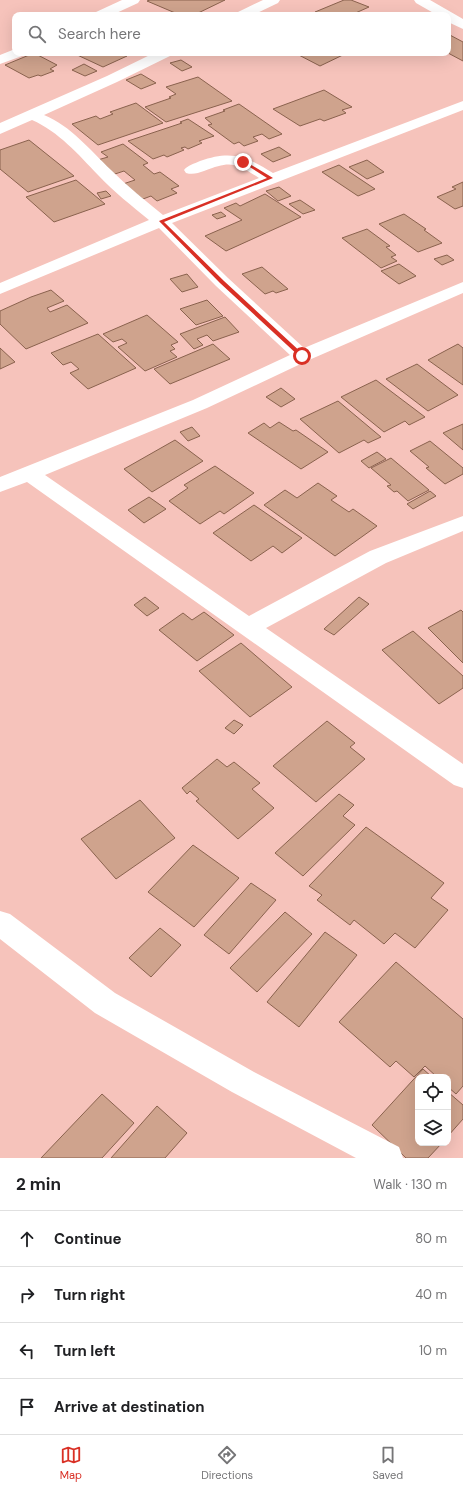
<!DOCTYPE html>
<html lang="en">
<head>
<meta charset="utf-8">
<style>
	:root { --surface:#fff; --page:#f2f2f2; --text:#202124; --muted:#757577; --line:#e0e0e0; --accent:#d93025 }
	body { margin:0; font-family:"DM Sans",sans-serif; background:var(--page); color:var(--text) }
	.controls { position:absolute; right:12px; bottom:12px; display:grid; overflow:hidden; border-radius:8px; box-shadow:0 4px 16px #0002 }
	.controls button { width:36px; height:36px; display:grid; place-items:center; padding:0; border:0; border-bottom:1px solid var(--line); background:var(--surface); color:var(--text); font:20px sans-serif }
	.stop { position:absolute; width:12px; height:12px; margin:-9px; border:3px solid #d93025; border-radius:50%; background:#fff }
	.stop.end { background:#d93025; border-color:#fff; box-shadow:0 1px 4px #0008 }
	.list { margin:0; padding:0; list-style:none }
	h2 { display:flex; justify-content:space-between; align-items:center; height:52px; margin:0; padding:0 16px; font-size:17px }
	h2 small { font-size:13px; font-weight:400; color:var(--muted) }
	.list li { display:grid; grid-template-columns:26px 1fr auto; gap:12px; align-items:center; box-sizing:border-box; height:56px; padding:0 16px; border-top:1px solid var(--line) }
	.list b { display:block; font-size:15px; white-space:nowrap }
	.list em { font-size:13px; font-style:normal; color:var(--muted) }
	.icon { flex:none; width:22px; height:22px; fill:none; stroke:currentColor; stroke-width:2; stroke-linecap:round; stroke-linejoin:round }
	.map { position:relative; flex:none; width:463px; height:1158px; overflow:hidden }
	.search { position:absolute; background:var(--surface); box-shadow:0 4px 16px #0002; left:12px; right:12px; top:12px; height:44px; display:flex; align-items:center; gap:10px; box-sizing:border-box; padding:0 14px; border-radius:8px; color:var(--muted); font-size:15px }
	.sheet { height:276px; background:var(--surface) }
	nav { display:flex; justify-content:space-around; align-items:center; box-sizing:border-box; height:56px; border-top:1px solid var(--line); background:var(--surface); font-size:11px; color:var(--muted) }
	nav a { display:grid; justify-items:center; gap:2px }
	nav .on { color:var(--accent) }
	.map>svg:first-child { display:block }
</style>
</head>
<body>
<div class="map">
<svg width="463" height="1158" viewBox="0 0 463 1158">
	<rect width="100%" height="100%" fill="#f6c3bb"/>
	<!-- building -->
	<g fill="#cfa38d" stroke="#8a624e">
		<path d="M150 0H225L194 15H180L147 1Z"/>
		<path d="M344 0H351L369 7 351 15H321L315 12Z"/>
		<path d="M448 34 463 42V61L448 53Z"/>
		<path d="M34 53 57 65 50 69 54 71 41 76 38 75 29 78 5 65Z"/>
		<path d="M73 53H119L127 56 103 67Z"/>
		<path d="M295 53H347L320 66Z"/>
		<path d="M181 60 192 67 182 71 170 63Z"/>
		<path d="M84 64 97 71 85 76 72 70Z"/>
		<path d="M141 74 156 83 141 89 126 80Z"/>
		<path d="M198 77 232 101 166 122 145 107 171 98 169 97 176 94 166 87Z"/>
		<path d="M324 90 352 107 342 110 346 113 324 121 320 119 300 126 273 109Z"/>
		<path d="M136 103 163 123 98 145 72 124 96 116 100 119 113 114 110 112Z"/>
		<path d="M239 104 282 134 269 139 262 134 253 137 258 141 244 146 239 142 234 144 208 125 212 124 205 118 225 111 223 110Z"/>
		<path d="M188 119 214 136 199 141 202 143 188 149 185 147 181 148 184 150 167 157 164 155 153 159 128 141 182 123 180 122Z"/>
		<path d="M29 140 74 176 28 192 0 169V150Z"/>
		<path d="M123 144 148 163 143 165 154 174 160 172 179 186 171 189 177 193 157 201 151 196 143 199 123 184 135 180 124 171 112 175 94 161 108 157 101 152Z"/>
		<path d="M279 147 291 155 273 162 261 154Z"/>
		<path d="M367 160 384 172 367 179 349 167Z"/>
		<path d="M339 165 375 189 358 196 322 172Z"/>
		<path d="M76 180 105 204 54 222 26 197Z"/>
		<path d="M463 182V206L455 209 437 197 456 189 452 187Z"/>
		<path d="M279 187 291 196 278 201 266 191Z"/>
		<path d="M106 191 111 196 101 199 97 193Z"/>
		<path d="M265 194 301 217 226 251 205 236 242 220 224 208 236 203 240 206Z"/>
		<path d="M300 200 315 210 303 214 289 204Z"/>
		<path d="M221 212 226 216 217 219 212 215Z"/>
		<path d="M404 214 426 229 424 230 442 243 418 252 379 224Z"/>
		<path d="M367 229 390 246 386 247 396 255 391 257 397 261 381 268 342 238Z"/>
		<path d="M447 255 454 260 442 265 434 259Z"/>
		<path d="M399 264 416 276 399 284 381 271Z"/>
		<path d="M262 267 288 289 276 293 273 291 265 294 242 274Z"/>
		<path d="M187 274 198 287 182 292 170 279Z"/>
		<path d="M51 290 64 301 47 308 50 312 67 305 88 323 26 349 0 324V311L31 297Z"/>
		<path d="M207 300 223 316 196 325 180 309Z"/>
		<path d="M147 315 178 342 171 345 175 349 170 351 177 357 145 371 118 347 127 343 122 339 113 342 103 334Z"/>
		<path d="M225 317 239 332 213 341 207 335 197 339 203 345 194 349 180 334Z"/>
		<path d="M98 334 136 368 88 389 70 373 79 369 71 362 63 365 51 353Z"/>
		<path d="M213 344 230 359 170 384 154 369Z"/>
		<path d="M458 344 463 348V385L428 360Z"/>
		<path d="M0 348 15 362 0 369Z"/>
		<path d="M417 364 458 395 428 411 386 379Z"/>
		<path d="M376 380 425 417 409 425 405 421 384 432 341 397Z"/>
		<path d="M281 388 295 399 281 407 266 397Z"/>
		<path d="M338 401 381 437 368 443 364 440 339 453 300 419Z"/>
		<path d="M279 422 293 431 296 430 328 452 301 469 248 433 264 423 270 428Z"/>
		<path d="M463 424V450L443 433Z"/>
		<path d="M192 427 200 436 188 441 180 432Z"/>
		<path d="M175 440 203 461 152 492 124 469Z"/>
		<path d="M430 441 463 468V474L445 484 426 468 429 467 410 451Z"/>
		<path d="M377 452 386 459 369 468 361 461Z"/>
		<path d="M391 458 429 490 408 501 397 491 394 492 387 486 391 485 371 468Z"/>
		<path d="M215 466 254 493 224 514 220 511 200 524 169 501 188 488 184 485Z"/>
		<path d="M318 483 337 496 331 500 349 512 353 509 377 526 335 556 264 505 285 490 297 498Z"/>
		<path d="M430 491 436 496 413 509 407 504Z"/>
		<path d="M149 497 166 509 144 523 128 510Z"/>
		<path d="M254 505 302 538 282 553 273 546 251 561 213 533Z"/>
		<path d="M145 597 159 608 147 616 134 605Z"/>
		<path d="M359 597 369 604 334 635 324 629Z"/>
		<path d="M461 610 463 612V663L428 628Z"/>
		<path d="M204 612 234 635 197 661 159 630 183 613 192 620Z"/>
		<path d="M413 631 463 676V688L439 704 382 650Z"/>
		<path d="M241 643 292 687 250 717 199 671Z"/>
		<path d="M234 720 243 725 234 734 225 728Z"/>
		<path d="M327 721 355 743 350 747 365 759 316 802 273 766Z"/>
		<path d="M217 759 227 767 234 762 260 783 252 789 274 808 238 839 196 801 199 799 190 791 187 794 182 788Z"/>
		<path d="M339 794 354 805 343 816 355 825 303 876 275 853Z"/>
		<path d="M140 800 175 838 116 879 81 839Z"/>
		<path d="M366 827 444 883 431 898 448 910 415 948 395 933 384 944 354 920 350 925 317 900 322 895 309 886Z"/>
		<path d="M193 845 239 878 194 927 148 892Z"/>
		<path d="M251 883 276 900 229 954 204 935Z"/>
		<path d="M285 912 312 934 257 992 230 968Z"/>
		<path d="M160 928 181 945 151 977 129 958Z"/>
		<path d="M325 932 357 955 299 1027 267 1002Z"/>
		<path d="M396 962 463 1019V1086L456 1094 448 1087V1077H437L425 1066 414 1077 396 1061 390 1067 339 1022Z"/>
		<path d="M423 1069 432 1077H418V1143H442L428 1158H406L372 1125Z"/>
		<path d="M448 1092 463 1105V1119L448 1136Z"/>
		<path d="M102 1094 134 1123 102 1158H41Z"/>
		<path d="M157 1106 187 1133 165 1158H111Z"/>
	</g>
	<g fill="none" stroke-linecap="round" stroke-linejoin="round">
		<!-- minor -->
		<g fill="#fff" fill-rule="evenodd">
			<path d="M122 0H140L138 3 112 15H94L96 12Z"/>
			<path d="M263 0H280L278 3 253 15H236L238 12Z"/>
			<path d="M414 0H430L463 19V29L448 22V15H437L416 3Z"/>
			<path d="M15 49V53H24L22 56 0 64V55Z"/>
			<path d="M154 53H172L170 56 117 82 44 115C71 126 90 150 111 170 127 186 145 200 163 215L259 178C236 163 231 160 204 171 198 173 193 175 186 173L184 170C188 165 194 164 200 161 231 150 246 156 273 173L463 101V110L172 223 228 278 304 348 463 282V293L309 360 207 408 45 475 249 616 370 551 463 516V531L386 563 266 628 463 764V788L454 785 27 482 0 492V477L193 400 290 355 216 286 159 228 0 294V283L149 220C132 206 114 192 98 175 78 154 59 132 32 120L0 134V123L107 76Z"/>
			<path d="M0 911 10 914 115 993 254 1072 399 1147 403 1158H356L232 1092 95 1013 0 939Z"/>
		</g>
	</g>
	<!-- route -->
	<path fill="#d93025" d="M243 160 273 178 164 222 224 281 304 355V357H300L220 283 159 221 267 178 242 162Z"/>
</svg>
<div class="controls">
<button><svg class="icon" aria-label="locate" viewBox="0 0 24 24"><circle cx="12" cy="12" r="6"/><path d="M12 2v4M12 18v4M2 12h4M18 12h4"/></svg></button>
<button><svg class="icon" aria-label="layers" viewBox="0 0 24 24"><path d="M12 4l9 5-9 5-9-5zM3 14l9 5 9-5"/></svg></button>
</div>
<div class="stop" style="left:302px;top:356px"></div>
<div class="stop end" style="left:243px;top:162px"></div>
<div class="search"><svg class="icon" aria-label="search" viewBox="0 0 24 24"><circle cx="10" cy="10" r="6"/><path d="M15 15l6 6"/></svg>Search here</div>
</div>
<section class="sheet">
<h2>2 min<small>Walk · 130 m</small></h2>
<ul class="list">
<li><svg class="icon" aria-label="ahead" viewBox="0 0 24 24"><path d="M12 20V5M6 11l6-6 6 6"/></svg><div><b>Continue</b></div><em>80 m</em></li>
<li><svg class="icon" aria-label="right" viewBox="0 0 24 24"><path d="M7 20v-9h11M14 6l5 5-5 5"/></svg><div><b>Turn right</b></div><em>40 m</em></li>
<li><svg class="icon" aria-label="left" viewBox="0 0 24 24"><path d="M17 20v-9H6M10 6l-5 5 5 5"/></svg><div><b>Turn left</b></div><em>10 m</em></li>
<li><svg class="icon" aria-label="arrive" viewBox="0 0 24 24"><path d="M6 21V4h12l-3 4 3 4H6"/></svg><div><b>Arrive at destination</b></div></li>
</ul>
</section>
<nav>
<a class="on"><svg class="icon" aria-label="map" viewBox="0 0 24 24"><path d="M3 6l6-2 6 2 6-2v14l-6 2-6-2-6 2zM9 4v14M15 6v14"/></svg>Map</a>
<a><svg class="icon" aria-label="directions" viewBox="0 0 24 24"><path d="M12 3l9 9-9 9-9-9zM9 14v-3h6M13 9l2 2-2 2"/></svg>Directions</a>
<a><svg class="icon" aria-label="saved" viewBox="0 0 24 24"><path d="M7 4h10v16l-5-4-5 4z"/></svg>Saved</a>
</nav>
</body>
</html>
